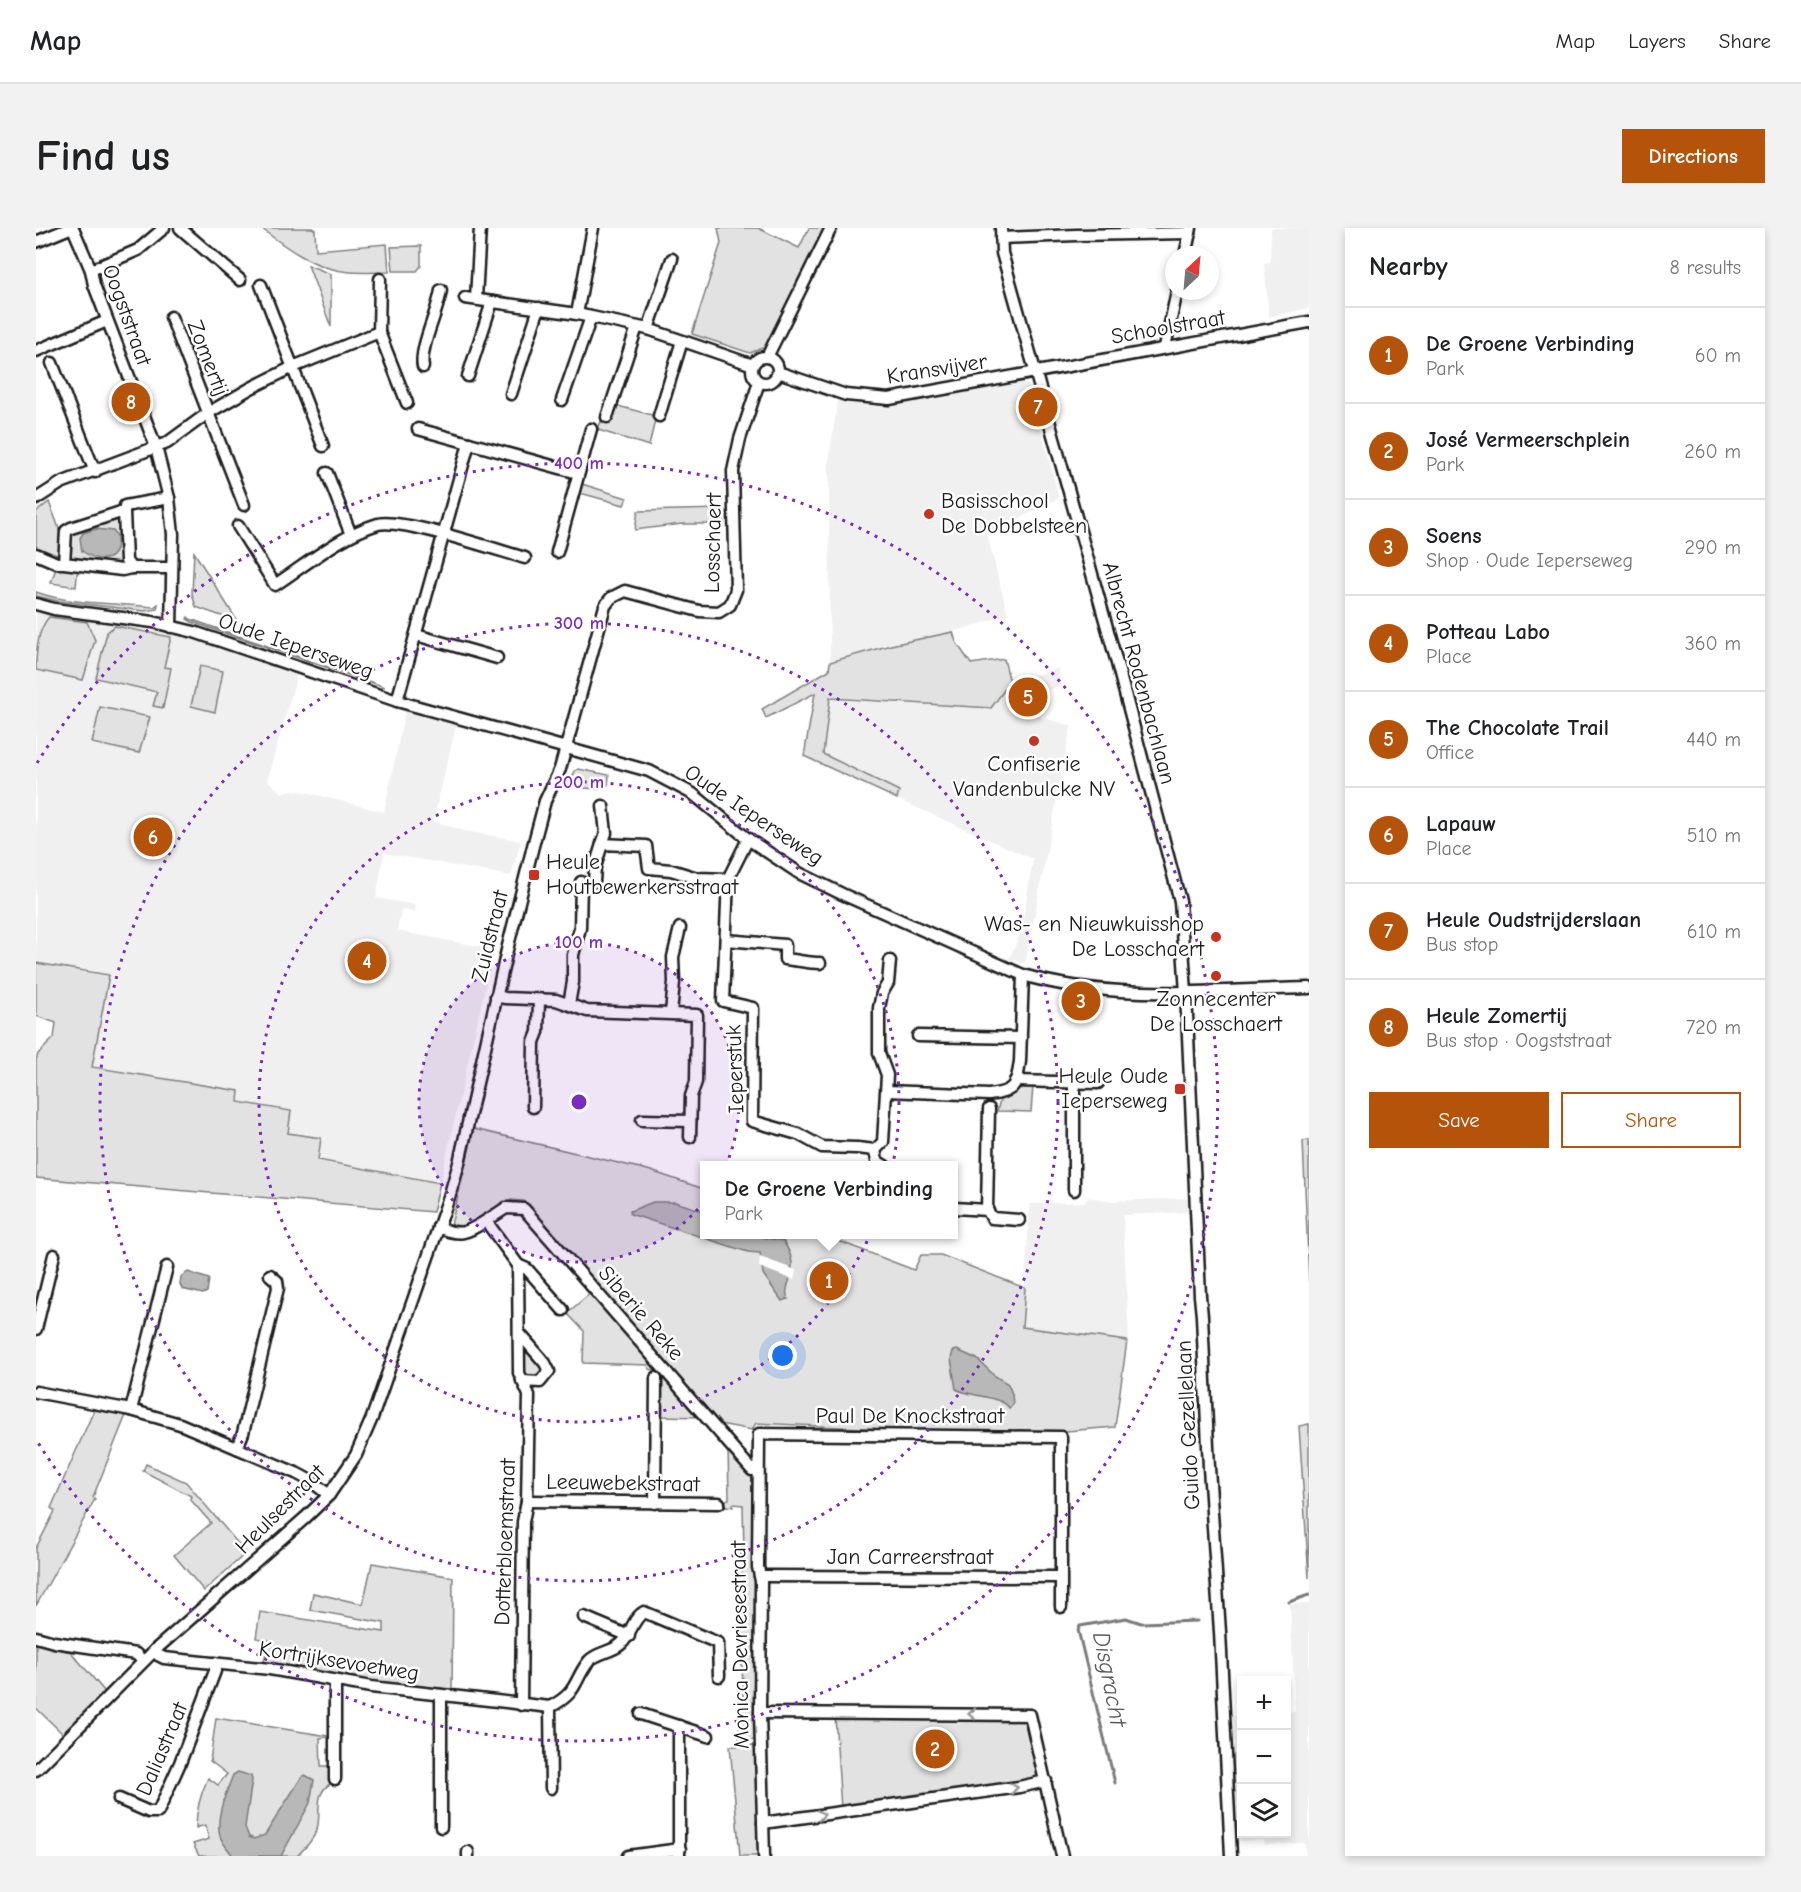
<!DOCTYPE html>
<html lang="en">
<head>
<meta charset="utf-8">
<style>
	:root { --surface:#fff; --page:#f2f2f2; --text:#202124; --muted:#757577; --line:#e0e0e0; --accent:#b45309 }
	body { margin:0; font-family:"Comic Neue",sans-serif; background:var(--page); color:var(--text) }
	.controls { position:absolute; right:18px; bottom:18px; display:grid; overflow:hidden; border-radius:0px; box-shadow:0 3px 9px #0003 }
	.controls button { width:54px; height:54px; display:grid; place-items:center; padding:0; border:0; border-bottom:2px solid var(--line); background:var(--surface); color:var(--text); font:30px sans-serif }
	.compass { position:absolute; left:1129px; top:18px; width:54px; height:54px; border-radius:50%; background:var(--surface); box-shadow:0 3px 9px #0003; rotate:26deg }
	.you { position:absolute; left:747px; top:1128px; width:21px; height:21px; margin:-15px; border:4px solid #fff; border-radius:50%; background:#1a73e8; box-shadow:0 0 0 9px #1a73e833 }
	.badge { display:grid; place-items:center; width:39px; height:39px; border-radius:50%; background:var(--accent); color:#fff; font-size:20px; font-weight:700 }
	.pin { position:absolute; translate:-50% -50%; border:3px solid #fff; box-shadow:0 2px 6px #0006 }
	.popup { position:absolute; left:664px; top:933px; width:258px; height:78px; box-sizing:border-box; display:grid; place-content:center; border-radius:0px; background:var(--surface); filter:drop-shadow(0 2px 4px #0005); font-size:20px; white-space:nowrap; color:var(--muted) }
	.popup b { font-size:22px; color:var(--text) }
	.popup::after { content:''; position:absolute; left:50%; top:100%; margin-left:-12px; border:12px solid transparent; border-top-color:var(--surface) }
	.list { margin:0; padding:0; list-style:none }
	h2 { display:flex; justify-content:space-between; align-items:center; height:78px; margin:0; padding:0 24px; font-size:26px }
	h2 small { font-size:20px; font-weight:400; color:var(--muted) }
	.list li { display:grid; grid-template-columns:39px 1fr auto; gap:18px; align-items:center; box-sizing:border-box; height:96px; padding:0 24px; border-top:2px solid var(--line) }
	.list b { display:block; font-size:22px; white-space:nowrap }
	.list p { margin:0; font-size:20px; white-space:nowrap; color:var(--muted) }
	.list em { font-size:20px; font-style:normal; color:var(--muted) }
	.actions { display:flex; gap:12px; padding:18px 24px }
	.actions a { flex:1; padding:14px 0; border:2px solid var(--accent); border-radius:0px; text-align:center; font-size:21px; color:var(--accent) }
	.actions .main { background:var(--accent); color:#fff }
	.icon { flex:none; width:33px; height:33px; fill:none; stroke:currentColor; stroke-width:2; stroke-linecap:round; stroke-linejoin:round }
	.map { position:relative; flex:none; width:1273px; height:1628px; overflow:hidden; border-radius:0px }
	header { display:flex; align-items:center; gap:36px; box-sizing:border-box; height:84px; padding:0 30px; background:var(--surface); border-bottom:2px solid var(--line) }
	header strong { font-size:28px }
	nav { display:flex; gap:33px; margin-inline-start:auto; font-size:21px }
	.intro { display:flex; align-items:center; justify-content:space-between; box-sizing:border-box; height:144px; padding:0 36px }
	h1 { margin:0; font-size:42px }
	.button { padding:15px 27px; border-radius:0px; background:var(--accent); color:#fff; font-size:21px; font-weight:700 }
	main { display:flex; gap:36px; padding:0 36px }
	aside { flex:1; background:var(--surface); border-radius:0px; box-shadow:0 3px 9px #0003 }
	.map>svg:first-child { display:block }
</style>
</head>
<body>
<header>
<strong>Map</strong>
<nav><a>Map</a><a>Layers</a><a>Share</a></nav>
</header>
<div class="intro"><h1>Find us</h1><a class="button">Directions</a></div>
<main>
<div class="map">
<svg width="1273" height="1628" viewBox="0 0 1273 1628">
	<rect width="100%" height="100%" fill="#fff"/>
	<filter id="ink" filterUnits="userSpaceOnUse"><feTurbulence type="fractalNoise" baseFrequency=".0167" numOctaves="2"/><feDisplacementMap in="SourceGraphic" scale="12" xChannelSelector="R" yChannelSelector="G"/><feConvolveMatrix kernelMatrix="1 2 1 2 8 2 1 2 1" color-interpolation-filters="sRGB"/></filter>
	<g filter="url(#ink)">
		<!-- built -->
		<g fill="#f0f0f0">
			<path d="M1235 0H1273V80L1233 89 1228 35 1234 34Z"/>
			<path d="M979 155 991 156 995 162 1023 270 951 307 972 387 917 404 855 417 794 434 793 232 802 169 850 176 879 173Z"/>
			<path d="M0 384 81 396 160 411 261 447 231 552 246 565 255 562 270 564 348 584 369 483 420 498 397 593 429 603 485 613 475 648 348 625 340 670 380 677 379 684 365 682 361 703 458 721 404 955 282 932 251 906 201 874 203 863 56 839 73 747 0 735Z"/>
			<path d="M1022 440 1025 458 998 466 1005 489 1035 498 990 732 987 736 973 731 985 704 997 631 861 571 863 563 787 526 794 470 955 480 974 454Z"/>
			<path d="M1053 969 1075 973 1153 970 1154 984 1087 987 1093 1113 986 1099 994 976 1049 974Z"/>
			<path d="M1254 1376H1273V1628H1270L1269 1615 1228 1617 1227 1612 1203 1613 1196 1488 1205 1487 1206 1606H1250L1251 1484 1259 1483Z"/>
		</g>
		<!-- green -->
		<g fill="#e2e2e2" stroke="#7f7f7f" stroke-width="1.5">
			<path d="M225 0H276L279 2 280 22 351 16 353 44C340 44 327 45 314 44 281 42 250 20 225 0Z"/>
			<path d="M682 0H722L763 20 773 0H788L729 121 726 120 714 125 656 106 685 15Z"/>
			<path d="M385 18V38L381 43H357L355 19Z"/>
			<path d="M272 37 295 46V99Z"/>
			<path d="M578 177 620 188 613 218 562 202 566 190 573 192Z"/>
			<path d="M546 256 591 270 588 277 544 265Z"/>
			<path d="M13 274C21 296 30 308 21 331L0 323V284Z"/>
			<path d="M687 281 688 296H646L599 302 602 283Z"/>
			<path d="M86 286 88 339 35 334 36 302Z"/>
			<path d="M158 324 202 394 160 379 156 366Z"/>
			<path d="M21 337 42 339 40 359 15 355Z"/>
			<path d="M0 364C35 377 81 375 118 379L122 376 121 381 109 383 22 373 0 368Z"/>
			<path d="M13 389 51 394 59 412 47 452 0 442C0 425 1 402 13 389Z"/>
			<path d="M152 389 154 391 349 459 156 394 151 391Z"/>
			<path d="M79 398 135 409 128 439 135 440 127 480 117 478 121 464 60 450 71 404Z"/>
			<path d="M917 404 920 414 935 436 968 431 974 454 955 480 794 470 787 526 863 563 861 571 768 528 779 465 730 490 726 481 793 442 794 434 855 417Z"/>
			<path d="M164 438 187 443 179 484 155 478Z"/>
			<path d="M64 479 114 489 103 525 56 515Z"/>
			<path d="M542 541 573 547 572 557 564 556 563 561 548 560V558L532 559 539 543Z"/>
			<path d="M0 735 73 747 56 839 203 863 202 874 255 883 252 905 285 910 282 932 404 955 397 984 0 950V832L2 826 18 810 20 795 0 788Z"/>
			<path d="M997 858 995 884 961 883 964 872C979 867 978 858 997 858Z"/>
			<path d="M438 901 612 942 668 961V1006L787 1007 878 1042 885 1027H905L989 1060 986 1099 1091 1113 1079 1199 1030 1203H888L720 1195 716 1202 684 1196 593 1096 504 990 487 973 475 972 432 998 415 997Z"/>
			<path d="M1273 912V1053L1267 913Z"/>
			<path d="M556 1064 666 1189 624 1188 625 1148H618V1142L613 1141 612 1137 547 1135 548 1103 531 1085Z"/>
			<path d="M492 1125 496 1126 506 1138 504 1144 497 1149 491 1148 487 1144 488 1126Z"/>
			<path d="M58 1182 90 1187 57 1269 59 1271 0 1378V1320L19 1283 15 1280Z"/>
			<path d="M1273 1196V1350L1263 1198Z"/>
			<path d="M692 1218 717 1251 720 1351 719 1512 703 1513 707 1465 704 1366 708 1326 707 1277 697 1276V1279L690 1278V1272L693 1271Z"/>
			<path d="M110 1236 150 1254 210 1325 168 1363 138 1327 175 1295 154 1271 155 1268 107 1243Z"/>
			<path d="M336 1335 417 1349 416 1463 333 1453 228 1435 232 1412 220 1410 224 1384 348 1404V1395L274 1382 277 1365 327 1376Z"/>
			<path d="M0 1416 35 1424 69 1464 27 1506 0 1480Z"/>
			<path d="M799 1488 990 1490 1003 1552 805 1581Z"/>
			<path d="M180 1490 292 1508 293 1509 284 1510 285 1538H294V1556C277 1567 286 1584 281 1601 278 1611 269 1620 261 1628H163L157 1616 173 1611 169 1597 160 1600C160 1581 164 1567 172 1550L182 1557 191 1546 174 1533Z"/>
			<path d="M694 1518H720L724 1628H704Z"/>
		</g>
		<!-- water -->
		<g fill="#b8b8b8" stroke="#7a7a7a" stroke-width="1.5">
			<path d="M60 301 77 303 81 308C83 335 64 336 46 323L44 310 47 305Z"/>
			<path d="M617 974H639L668 983V1006L724 1007 730 1010 747 1013C768 1043 745 1056 752 1071L746 1073 727 1046 724 1025 712 1024 594 986V983Z"/>
			<path d="M152 1044 173 1051 171 1064 167 1066 146 1061 144 1056 145 1049Z"/>
			<path d="M921 1122 941 1131 959 1148 972 1156 976 1166 977 1177 973 1180C966 1168 935 1169 920 1161L915 1131 917 1123Z"/>
			<path d="M202 1544 215 1548 216 1552 209 1599 213 1609 218 1611 229 1607 265 1550 269 1547 278 1552 274 1575 245 1628H197C193 1622 186 1615 184 1608 179 1589 190 1565 197 1547Z"/>
		</g>
		<!-- pier -->
		<path fill="#fff" d="M724 1029 760 1042 758 1052 723 1039Z"/>
		<g fill="none" stroke-linecap="round" stroke-linejoin="round">
			<!-- stream -->
			<g stroke="#7a7a7a" stroke-width="3">
				<path d="M1253 1374 1273 1367"/>
				<path d="M1079 1555 1042 1402 1044 1398 1090 1390 1105 1395 1161 1393"/>
			</g>
			<!-- minor casing -->
			<g stroke="#1c1c1c" stroke-width="15">
				<g id="minor">
					<path d="M37 0 55 42 58 57 120 219 133 270 137 306 135 399"/>
					<path d="M144 0 204 52"/>
					<path d="M965 0 966 25 1079 428 1144 673 1150 765 1164 1068 1166 1088 1173 1240 1184 1404 1195 1628"/>
					<path d="M965 10 1040 7 1154 5"/>
					<path d="M0 14 34 0"/>
					<path d="M1149 27 1155 0"/>
					<path d="M55 42 102 22 128 0"/>
					<path d="M344 51 343 104 371 175"/>
					<path d="M225 57 287 218"/>
					<path d="M429 70 541 86 612 101 717 137"/>
					<path d="M440 71 444 0"/>
					<path d="M541 86 557 0"/>
					<path d="M135 89 208 277"/>
					<path d="M612 101 636 31"/>
					<path d="M1129 119 1141 63"/>
					<path d="M0 123 71 93"/>
					<path d="M731 129 795 0"/>
					<circle cx="729" cy="142" r="13"/>
					<path d="M16 135 59 244"/>
					<path d="M387 139C383 120 402 84 405 62"/>
					<path d="M742 144 810 167 853 171 1273 94"/>
					<path d="M432 148 456 74"/>
					<path d="M475 166 503 80"/>
					<path d="M526 172 555 89"/>
					<path d="M623 188 646 113"/>
					<path d="M571 189 601 99"/>
					<path d="M382 201 542 245"/>
					<path d="M291 245 315 307"/>
					<path d="M0 271 25 255 131 215 172 185 215 160 257 139 343 104"/>
					<path d="M88 283 89 278 133 270"/>
					<path d="M202 298 239 357C271 336 305 307 342 296 366 290 461 322 489 330"/>
					<path d="M521 324 555 201"/>
					<path d="M0 326 21 335H28L30 303 35 300 88 283 90 333 95 340 86 342 28 335"/>
					<path d="M95 340H136"/>
					<path d="M0 376 18 381 117 394 158 404 361 473 613 543 657 566 712 611 763 645 806 666 987 747C1079 774 1179 762 1273 760"/>
					<path d="M380 407 461 430"/>
					<path d="M361 473 433 215"/>
					<path d="M712 611 692 651 687 773 717 780 716 893 762 906 786 919 821 920 839 922"/>
					<path d="M566 616 570 605 567 578"/>
					<path d="M558 654 559 639 566 616 610 618 613 640 635 642 661 650 692 651"/>
					<path d="M690 712 749 717V731C761 732 772 735 784 735"/>
					<path d="M460 768 469 770 520 772 551 783 661 787 660 854 655 868 654 909"/>
					<path d="M533 776 537 754V727L544 700 545 654"/>
					<path d="M635 785 638 754 637 729 644 700"/>
					<path d="M882 808 985 810"/>
					<path d="M979 853 1062 855"/>
					<path d="M851 863 953 867C978 864 981 858 984 833L987 747"/>
					<path d="M497 879 498 814 502 804 503 772"/>
					<path d="M606 892 654 893"/>
					<path d="M839 922 847 914 851 847 843 825V780L846 765 852 755 854 733"/>
					<path d="M839 922 841 933 849 938"/>
					<path d="M1038 962V855"/>
					<path d="M918 980 951 982 956 990 983 992"/>
					<path d="M951 982 953 881"/>
					<path d="M450 993 470 980 488 981 716 1242 722 1241"/>
					<path d="M402 999C425 1009 430 1005 450 993L482 1037 483 1145 493 1167 491 1273 487 1294 485 1477"/>
					<path d="M482 1037 491 1041 527 1082"/>
					<path d="M0 1101 18 1027"/>
					<path d="M484 1106 509 1135 513 1143 504 1154 486 1153"/>
					<path d="M0 1164 95 1182 144 1196 260 1245 275 1253 293 1267"/>
					<path d="M95 1182 131 1039"/>
					<path d="M201 1220 207 1205 242 1060 241 1053 234 1047"/>
					<path d="M491 1273 683 1275"/>
					<path d="M619 1275 620 1150"/>
					<path d="M724 1348 1024 1349"/>
					<path d="M548 1389 593 1408"/>
					<path d="M0 1409 18 1414 100 1426 107 1433"/>
					<path d="M119 1422 122 1427 128 1430 234 1441 335 1459 514 1479C543 1464 537 1453 553 1433 561 1424 578 1424 586 1415 595 1406 597 1390 608 1384L682 1415 683 1448"/>
					<path d="M405 1467V1599"/>
					<path d="M514 1479 515 1560"/>
					<path d="M724 1485 994 1487 1026 1628"/>
					<path d="M605 1486 672 1508"/>
					<path d="M643 1498V1628"/>
					<path d="M0 1542 119 1422 269 1290 293 1267 320 1227 336 1190 414 966 423 935 471 722 497 618 509 573 524 541 569 378 575 370 589 363 663 383 683 384 694 377 700 362 697 243 704 211 723 154"/>
					<path d="M299 1551V1453"/>
					<path d="M83 1571 113 1584H122L144 1535 179 1443V1435"/>
					<path d="M727 1595 983 1559 1010 1553"/>
					<path d="M432 1624V1628"/>
					<path d="M592 1628 644 1621"/>
					<path d="M728 1628 724 1485 725 1353 722 1339 723 1206 1025 1209V1379"/>
				</g>
			</g>
			<!-- minor -->
			<use href="#minor" stroke="#fff" stroke-width="10"/>
		</g>
		<!-- one-way arrows -->
		<defs><path id="oneway-chevron" d="M-2-3.5L2.5 0L-2 3.5" fill="none" stroke-width="1.6" stroke-linecap="round" stroke-linejoin="round" transform="scale(1.5)"/></defs>
		<g stroke="#999">
			<use href="#oneway-chevron" transform="translate(936 1486) rotate(-179)"/>
			<use href="#oneway-chevron" transform="translate(978 1560) rotate(-9)"/>
			<use href="#oneway-chevron" transform="translate(785 1587) rotate(-8)"/>
		</g>
	</g>
	<!-- distance rings -->
	<circle cx="543" cy="874" r="160" fill="#7b2cbf" fill-opacity=".12"/>
	<g fill="none" stroke="#7b2cbf" stroke-width="3" stroke-dasharray="3 6">
		<circle cx="543" cy="874" r="160"/>
		<circle cx="543" cy="874" r="320"/>
		<circle cx="543" cy="874" r="479"/>
		<path d="M1 535A639 639 0 1 1 1 1213"/>
	</g>
	<!-- markers -->
	<g fill="#c8321e" stroke="#fff" stroke-width="2">
		<circle cx="893" cy="286" r="6"/>
		<circle cx="998" cy="513" r="6"/>
		<rect x="492" y="641" width="12" height="12" rx="3"/>
		<circle cx="1180" cy="709" r="6"/>
		<circle cx="1180" cy="748" r="6"/>
		<rect x="1138" y="855" width="12" height="12" rx="3"/>
	</g>
	<g text-anchor="middle" dominant-baseline="central" stroke-width="5" stroke-linejoin="round" paint-order="stroke">
		<!-- street labels -->
		<g font-size="22" fill="#1c1c1c" stroke="#fff">
			<text transform="translate(91 87) rotate(70)">Oogststraat</text>
			<text transform="translate(1132 99) rotate(-10)">Schoolstraat</text>
			<text transform="translate(172 130) rotate(69)">Zomertij</text>
			<text transform="translate(901 141) rotate(-9)">Kransvijver</text>
			<text transform="translate(677 315) rotate(-89)">Losschaert</text>
			<text transform="translate(260 418) rotate(19)">Oude Ieperseweg</text>
			<text transform="translate(1103 445) rotate(75)">Albrecht Rodenbachlaan</text>
			<text transform="translate(718 587) rotate(34)">Oude Ieperseweg</text>
			<text transform="translate(454 708) rotate(-76)">Zuidstraat</text>
			<text transform="translate(699 841) rotate(-92)">Ieperstuk</text>
			<text transform="translate(605 1085) rotate(49)">Siberie Reke</text>
			<text x="874" y="1188">Paul De Knockstraat</text>
			<text transform="translate(1152 1197) rotate(-93)">Guido Gezellelaan</text>
			<text transform="translate(587 1255) rotate(1)">Leeuwebekstraat</text>
			<text transform="translate(244 1281) rotate(-45)">Heulsestraat</text>
			<text transform="translate(469 1314) rotate(-88)">Dotterbloemstraat</text>
			<text x="874" y="1329">Jan Carreerstraat</text>
			<text transform="translate(704 1417) rotate(-91)">Monica Devriesestraat</text>
			<text transform="translate(303 1433) rotate(9)">Kortrijksevoetweg</text>
			<text transform="translate(126 1521) rotate(-67)">Daliastraat</text>
		</g>
		<!-- poi labels -->
		<g font-size="22" fill="#1c1c1c" stroke="#fff" text-anchor="start">
			<text x="905" y="273">Basisschool<tspan x="905" dy="25">De Dobbelsteen</tspan></text>
			<text x="998" y="536" text-anchor="middle">Confiserie<tspan x="998" dy="25">Vandenbulcke NV</tspan></text>
			<text x="510" y="634">Heule<tspan x="510" dy="25">Houtbewerkersstraat</tspan></text>
			<text x="1168" y="696" text-anchor="end">Was- en Nieuwkuisshop<tspan x="1168" dy="25">De Losschaert</tspan></text>
			<text x="1180" y="771" text-anchor="middle">Zonnecenter<tspan x="1180" dy="25">De Losschaert</tspan></text>
			<text x="1132" y="848" text-anchor="end">Heule Oude<tspan x="1132" dy="25">Ieperseweg</tspan></text>
		</g>
		<!-- water labels -->
		<g font-size="24" font-style="italic" fill="#5a5a5a" stroke="#fff">
			<text transform="translate(1074 1451) rotate(79)">Disgracht</text>
		</g>
	</g>
	<circle cx="543" cy="874" r="9" fill="#7b2cbf" stroke="#fff" stroke-width="3"/>
	<g font-size="18" text-anchor="middle" font-weight="bold" fill="#7b2cbf" stroke="#fff" stroke-width="5" stroke-linejoin="round" paint-order="stroke">
		<text x="543" y="241">400 m</text>
		<text x="543" y="401">300 m</text>
		<text x="543" y="560">200 m</text>
		<text x="543" y="720">100 m</text>
	</g>
</svg>
<div class="controls">
<button>+</button>
<button>−</button>
<button><svg class="icon" aria-label="layers" viewBox="0 0 24 24"><path d="M12 4l9 5-9 5-9-5zM3 14l9 5 9-5"/></svg></button>
</div>
<svg class="compass" viewBox="-18 -18 36 36"><path d="M0-13l5 13h-10z" fill="#e53935"/><path d="M0 13l5-13h-10z" fill="#757577"/></svg>
<div class="you"></div>
<div class="pin badge" style="left:793px;top:1053px">1</div>
<div class="popup"><b>De Groene Verbinding</b>Park</div>
<div class="pin badge" style="left:899px;top:1521px">2</div>
<div class="pin badge" style="left:1045px;top:773px">3</div>
<div class="pin badge" style="left:331px;top:733px">4</div>
<div class="pin badge" style="left:992px;top:469px">5</div>
<div class="pin badge" style="left:117px;top:609px">6</div>
<div class="pin badge" style="left:1002px;top:179px">7</div>
<div class="pin badge" style="left:95px;top:174px">8</div>
</div>
<aside>
<h2>Nearby<small>8 results</small></h2>
<ul class="list">
<li><span class="badge">1</span><div><b>De Groene Verbinding</b><p>Park</p></div><em>60 m</em></li>
<li><span class="badge">2</span><div><b>José Vermeerschplein</b><p>Park</p></div><em>260 m</em></li>
<li><span class="badge">3</span><div><b>Soens</b><p>Shop · Oude Ieperseweg</p></div><em>290 m</em></li>
<li><span class="badge">4</span><div><b>Potteau Labo</b><p>Place</p></div><em>360 m</em></li>
<li><span class="badge">5</span><div><b>The Chocolate Trail</b><p>Office</p></div><em>440 m</em></li>
<li><span class="badge">6</span><div><b>Lapauw</b><p>Place</p></div><em>510 m</em></li>
<li><span class="badge">7</span><div><b>Heule Oudstrijderslaan</b><p>Bus stop</p></div><em>610 m</em></li>
<li><span class="badge">8</span><div><b>Heule Zomertij</b><p>Bus stop · Oogststraat</p></div><em>720 m</em></li>
</ul>
<div class="actions"><a class="main">Save</a><a>Share</a></div>
</aside>
</main>
</body>
</html>
